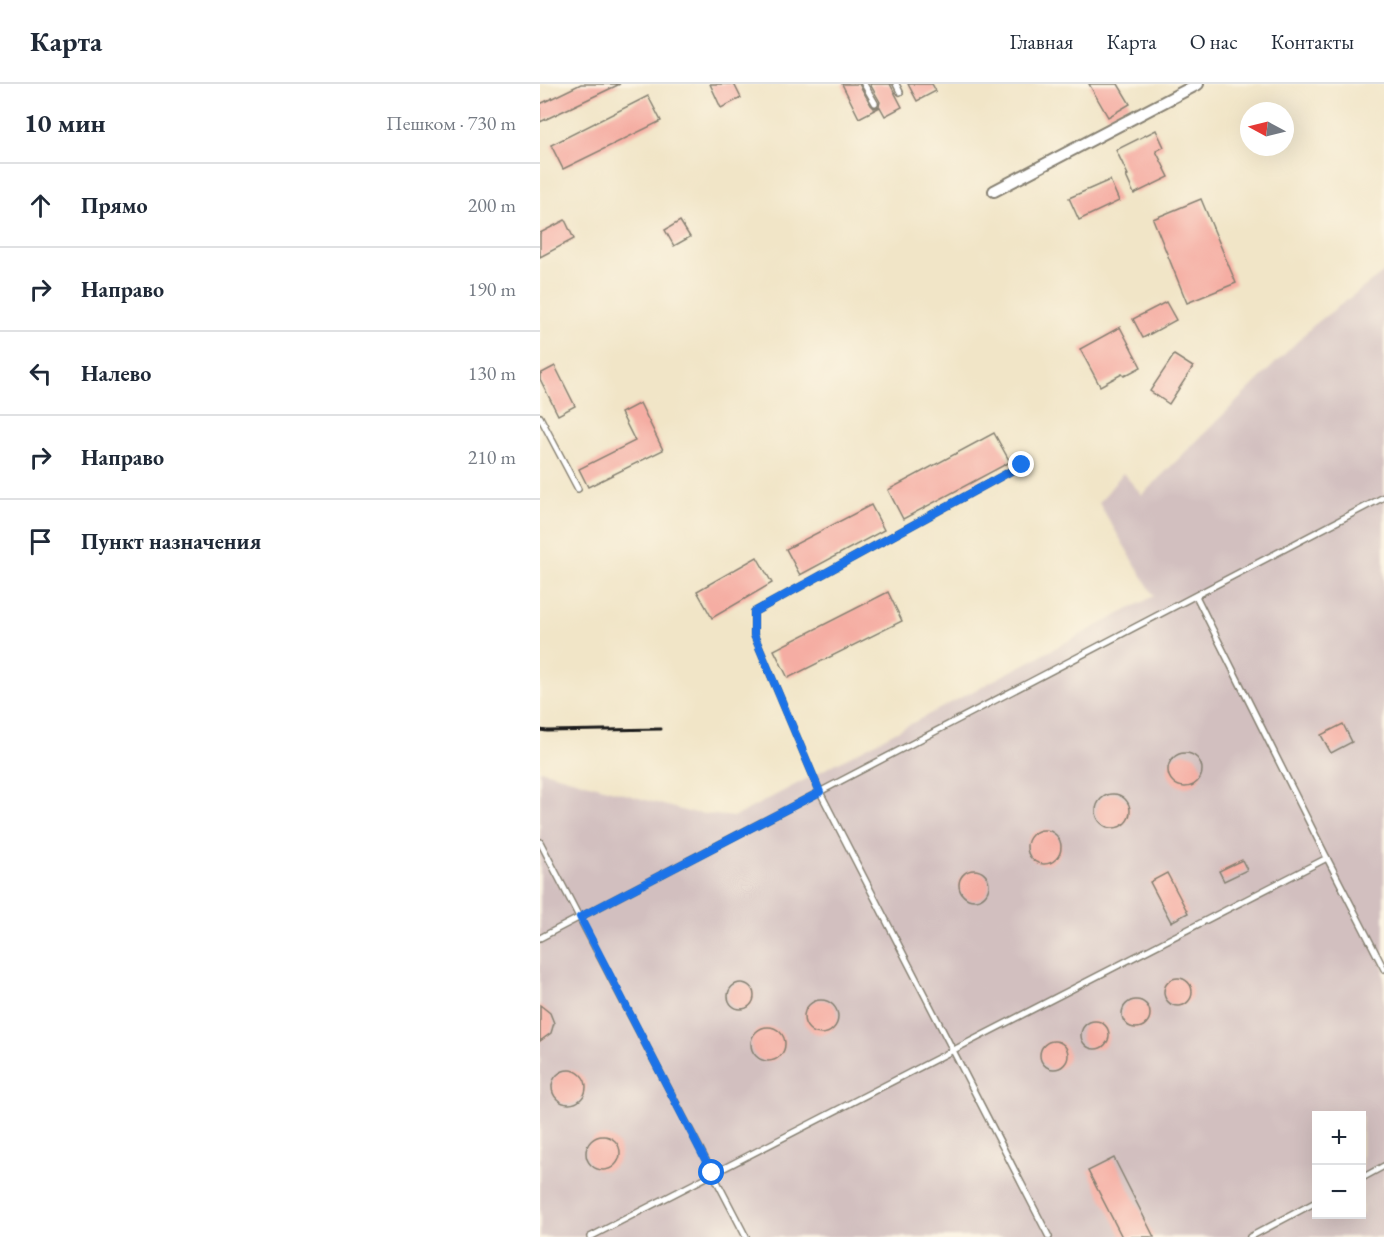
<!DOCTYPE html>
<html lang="ru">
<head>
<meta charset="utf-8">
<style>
	:root { --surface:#fff; --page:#f6f6f7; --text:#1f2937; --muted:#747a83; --line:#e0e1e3 }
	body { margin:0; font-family:"EB Garamond",serif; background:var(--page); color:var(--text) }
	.controls { position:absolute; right:18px; bottom:18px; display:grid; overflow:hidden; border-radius:0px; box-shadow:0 6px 24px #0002 }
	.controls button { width:54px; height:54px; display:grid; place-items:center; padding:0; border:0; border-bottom:2px solid var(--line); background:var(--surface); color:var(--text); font:30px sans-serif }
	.compass { position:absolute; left:700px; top:18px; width:54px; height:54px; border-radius:50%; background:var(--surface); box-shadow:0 6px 24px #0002; rotate:277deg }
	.stop { position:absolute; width:18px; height:18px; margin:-14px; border:4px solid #1a73e8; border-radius:50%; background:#fff }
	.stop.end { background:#1a73e8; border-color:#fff; box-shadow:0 2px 6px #0008 }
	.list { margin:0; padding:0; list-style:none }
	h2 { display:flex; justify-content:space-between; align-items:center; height:78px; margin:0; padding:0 24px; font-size:26px }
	h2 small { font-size:20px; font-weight:400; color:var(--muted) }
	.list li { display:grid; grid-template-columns:39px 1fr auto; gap:18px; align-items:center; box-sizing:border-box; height:84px; padding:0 24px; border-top:2px solid var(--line) }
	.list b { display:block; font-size:22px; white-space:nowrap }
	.list em { font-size:20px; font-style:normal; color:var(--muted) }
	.icon { flex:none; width:33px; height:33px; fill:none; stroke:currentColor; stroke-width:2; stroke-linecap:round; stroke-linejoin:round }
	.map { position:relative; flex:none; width:844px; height:1153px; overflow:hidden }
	header { display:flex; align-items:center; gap:36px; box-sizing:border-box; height:84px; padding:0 30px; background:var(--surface); border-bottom:2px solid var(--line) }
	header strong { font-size:28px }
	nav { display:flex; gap:33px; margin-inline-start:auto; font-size:21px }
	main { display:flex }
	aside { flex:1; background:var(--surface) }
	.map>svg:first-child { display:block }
</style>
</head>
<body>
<header>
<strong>Карта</strong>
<nav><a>Главная</a><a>Карта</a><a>О нас</a><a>Контакты</a></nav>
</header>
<main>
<aside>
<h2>10 мин<small>Пешком · 730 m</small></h2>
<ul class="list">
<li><svg class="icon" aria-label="ahead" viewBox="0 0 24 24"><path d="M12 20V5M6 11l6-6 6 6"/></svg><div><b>Прямо</b></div><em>200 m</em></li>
<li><svg class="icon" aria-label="right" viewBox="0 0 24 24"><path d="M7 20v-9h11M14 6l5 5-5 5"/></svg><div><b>Направо</b></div><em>190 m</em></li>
<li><svg class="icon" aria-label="left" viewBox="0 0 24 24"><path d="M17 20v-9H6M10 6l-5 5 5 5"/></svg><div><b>Налево</b></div><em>130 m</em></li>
<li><svg class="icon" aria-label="right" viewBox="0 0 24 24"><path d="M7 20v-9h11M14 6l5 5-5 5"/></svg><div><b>Направо</b></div><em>210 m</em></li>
<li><svg class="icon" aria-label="arrive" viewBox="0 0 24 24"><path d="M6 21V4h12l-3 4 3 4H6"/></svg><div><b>Пункт назначения</b></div></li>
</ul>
</aside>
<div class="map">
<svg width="844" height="1153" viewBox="0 0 844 1153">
	<rect width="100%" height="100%" fill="#fcf5e5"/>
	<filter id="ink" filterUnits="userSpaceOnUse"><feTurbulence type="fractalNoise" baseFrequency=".0167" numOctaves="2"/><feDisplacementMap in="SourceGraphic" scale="12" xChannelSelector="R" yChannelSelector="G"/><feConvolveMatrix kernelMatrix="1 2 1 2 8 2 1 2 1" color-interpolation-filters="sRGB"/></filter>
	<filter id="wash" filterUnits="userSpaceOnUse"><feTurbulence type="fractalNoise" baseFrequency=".008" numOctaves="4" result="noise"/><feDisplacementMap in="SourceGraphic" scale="24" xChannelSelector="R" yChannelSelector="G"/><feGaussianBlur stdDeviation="1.35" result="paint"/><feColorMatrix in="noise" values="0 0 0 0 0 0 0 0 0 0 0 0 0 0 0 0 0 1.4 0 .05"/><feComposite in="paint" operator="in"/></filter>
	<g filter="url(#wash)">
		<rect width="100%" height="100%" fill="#f1e5c7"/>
		<!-- industrial -->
		<path fill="#d2bfbf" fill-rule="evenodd" d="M844 188V1153H0V686L148 728 194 733 614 512 559 419 583 389 602 411 774 241ZM776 1032H822V1130H776Z"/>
		<g id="blocks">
			<!-- building -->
			<g fill="#f5ada3">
				<path d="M41 0H80L0 38V20Z"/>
				<path d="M170 0H194L201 14 181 24Z"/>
				<path d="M302 0H319L331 21 334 24 339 22 340 18 330 0H350L362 23 345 32 340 23 319 34Z"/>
				<path d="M368 0H392L396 7 377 17Z"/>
				<path d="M549 0H578L590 20 568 33Z"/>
				<path d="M108 12 121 37 23 85 11 61Z"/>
				<path d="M616 46 624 63 616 67 629 93 594 110 586 92 588 91 576 66Z"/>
				<path d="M570 96 579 117 539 136 529 114Z"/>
				<path d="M661 115 696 199 647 219 613 135Z"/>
				<path d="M25 136 34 155 0 173V149Z"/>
				<path d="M140 137 150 153 134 162 125 146Z"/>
				<path d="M626 218 636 236 603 254 593 235Z"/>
				<path d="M580 243 601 283 584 292 582 290 560 302 540 265Z"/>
				<path d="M634 271 653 283 629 320 610 307Z"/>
				<path d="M15 282 35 322 18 331 0 295V290Z"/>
				<path d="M100 319 123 366 48 403 39 385 95 357 81 329Z"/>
				<path d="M454 349 470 378 363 435 348 406Z"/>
				<path d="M331 421 344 446 260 491 246 465Z"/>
				<path d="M217 473 232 499 172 534 157 507Z"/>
				<path d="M348 508 362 537 248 594 234 566Z"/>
				<path d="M803 640 812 658 791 669 781 651Z"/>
				<circle cx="645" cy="686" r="17"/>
				<circle cx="573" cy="727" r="17"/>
				<circle cx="504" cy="763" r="17"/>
				<path d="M702 776 707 786 684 797 679 787Z"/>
				<circle cx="434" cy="801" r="15"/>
				<path d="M627 789 648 829 631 838 610 798Z"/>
				<circle cx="638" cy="908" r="14"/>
				<circle cx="201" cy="912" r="13"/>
				<circle cx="596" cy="930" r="14"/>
				<circle cx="281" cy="933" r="17"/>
				<path d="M0 921 10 929 14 939 11 949 0 957Z"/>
				<circle cx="555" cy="951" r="14"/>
				<circle cx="228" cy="960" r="17"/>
				<circle cx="514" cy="971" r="14"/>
				<circle cx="29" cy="1003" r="17"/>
				<circle cx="63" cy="1069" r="17"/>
				<path d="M574 1074 614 1153H582L548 1087Z"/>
			</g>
		</g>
	</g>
	<g filter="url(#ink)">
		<use href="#blocks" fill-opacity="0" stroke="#868072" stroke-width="1.5"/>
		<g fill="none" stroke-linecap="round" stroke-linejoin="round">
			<!-- lane casing -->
			<g stroke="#868072" stroke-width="8">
				<g id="lane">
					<path d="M324 0 335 19"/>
					<path d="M356 0 360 8"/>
					<path d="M0 333 38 405"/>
					<path d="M482 381 214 528V551L280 708 509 1153"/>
					<path d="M656 512 787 774 844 885"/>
					<path d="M0 758 206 1153"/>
					<path d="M0 854 844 413"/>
					<path d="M822 1094 844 1082"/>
					<path d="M50 1153 787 774"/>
					<path d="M710 1153 776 1118"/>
				</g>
			</g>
			<!-- street casing -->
			<g stroke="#868072" stroke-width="14">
				<path id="street" d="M454 107 658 0"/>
			</g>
			<!-- lane -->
			<use href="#lane" stroke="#fff" stroke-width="5"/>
			<!-- street -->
			<use href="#street" stroke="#fff" stroke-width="10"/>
			<!-- rail -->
			<path stroke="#1c1c1c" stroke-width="3" d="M0 646 7 647 121 645"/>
		</g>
	</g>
	<g fill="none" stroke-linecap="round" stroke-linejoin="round" filter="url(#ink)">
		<!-- route -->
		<path stroke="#1a73e8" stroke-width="8" d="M172 1089 40 833 280 708 214 551V528L482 381"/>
	</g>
</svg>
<div class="controls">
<button>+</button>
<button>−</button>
</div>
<svg class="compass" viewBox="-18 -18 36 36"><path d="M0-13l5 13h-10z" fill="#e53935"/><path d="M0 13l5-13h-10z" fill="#747a83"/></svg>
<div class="stop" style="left:172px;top:1089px"></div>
<div class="stop end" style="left:482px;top:381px"></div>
</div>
</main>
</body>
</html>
